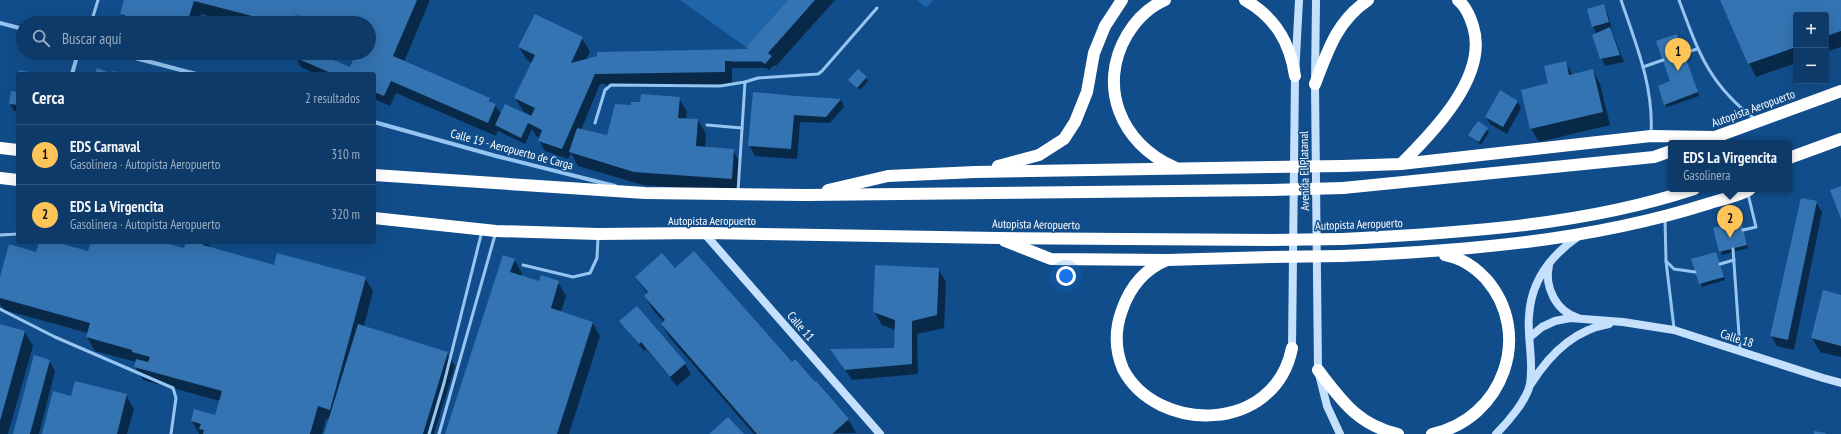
<!DOCTYPE html>
<html lang="es">
<head>
<meta charset="utf-8">
<style>
	:root { --surface:#0d3a68; --page:#1b4571; --text:#f1f3f6; --muted:#9aadc0; --line:#2d547c; --accent:#ffc457 }
	body { margin:0; font-family:"PT Sans Narrow",sans-serif; background:var(--page); color:var(--text) }
	.controls { position:absolute; right:12px; top:12px; display:grid; overflow:hidden; border-radius:4px; box-shadow:0 4px 16px #0002 }
	.controls button { width:36px; height:36px; display:grid; place-items:center; padding:0; border:0; border-bottom:1px solid var(--line); background:var(--surface); color:var(--text); font:20px sans-serif }
	.you { position:absolute; left:1066px; top:276px; width:14px; height:14px; margin:-10px; border:3px solid #fff; border-radius:50%; background:#1a73e8; box-shadow:0 0 0 6px #1a73e833 }
	.badge { display:grid; place-items:center; width:26px; height:26px; border-radius:50%; background:var(--accent); color:#111; font-size:13px; font-weight:700 }
	.pin { position:absolute; translate:-50% -33px; filter:drop-shadow(0 1px 2px #0008) }
	.pin::after { content:''; position:absolute; top:21px; width:14px; height:12px; background:inherit; clip-path:polygon(0 0,100% 0,50% 100%) }
	.popup { position:absolute; left:1668px; top:140px; width:124px; height:52px; box-sizing:border-box; display:grid; place-content:center; border-radius:4px; background:var(--surface); filter:drop-shadow(0 1px 3px #0005); font-size:13px; white-space:nowrap; color:var(--muted) }
	.popup b { font-size:15px; color:var(--text) }
	.popup::after { content:''; position:absolute; left:50%; top:100%; margin-left:-8px; border:8px solid transparent; border-top-color:var(--surface) }
	.list { margin:0; padding:0; list-style:none }
	h2 { display:flex; justify-content:space-between; align-items:center; height:52px; margin:0; padding:0 16px; font-size:17px }
	h2 small { font-size:13px; font-weight:400; color:var(--muted) }
	.list li { display:grid; grid-template-columns:26px 1fr auto; gap:12px; align-items:center; box-sizing:border-box; height:60px; padding:0 16px; border-top:1px solid var(--line) }
	.list b { display:block; font-size:15px; white-space:nowrap }
	.list p { margin:0; font-size:13px; white-space:nowrap; color:var(--muted) }
	.list em { font-size:13px; font-style:normal; color:var(--muted) }
	.icon { flex:none; width:22px; height:22px; fill:none; stroke:currentColor; stroke-width:2; stroke-linecap:round; stroke-linejoin:round }
	.map { position:relative; flex:none; width:1841px; height:434px; overflow:hidden }
	.search { position:absolute; background:var(--surface); box-shadow:0 4px 16px #0002; left:16px; top:16px; width:360px; height:44px; display:flex; align-items:center; gap:10px; box-sizing:border-box; padding:0 14px; border-radius:22px; color:var(--muted); font-size:15px }
	.panel { position:absolute; background:var(--surface); box-shadow:0 4px 16px #0002; left:16px; top:72px; width:360px; height:172px; border-radius:4px }
	.map>svg:first-child { display:block }
</style>
</head>
<body>
<div class="map">
<svg width="1841" height="434" viewBox="0 0 1841 434">
	<rect width="100%" height="100%" fill="#114d8a"/>
	<!-- green -->
	<g fill="#1f65a9">
		<path d="M680 0H788L746 47Z"/>
		<path d="M917 0H933L926 8Z"/>
	</g>
	<!-- shadow -->
	<g fill="#0007" fill-rule="evenodd">
		<path d="M125 0H430L404 62 489 99 492 103 495 105 501 114 532 118V116L523 111 515 98 532 63 527 60 519 47 582 38 590 52 586 60 749 50 790 0H835L776 66 774 65 769 70 766 68H732V85L607 87 605 84H600L581 130 608 136 632 106 679 98 687 112 686 119 698 120 706 134 705 148 733 150 741 164 739 193 643 185 578 166 571 153 568 159 545 151 539 141 540 138 537 137 532 129 525 144 500 132 498 130 496 136 396 93 390 106 374 99V74H316L301 67 295 57 296 54 291 53H315L351 69 357 53H369V23H236L201 14 199 23H127L121 14ZM731 60H766V62H731Z"/>
		<path d="M1721 0H1841V47L1826 52V15H1796V63L1756 77 1749 63Z"/>
		<path d="M1603 5 1607 12 1612 29H1611L1624 62 1605 66 1593 36 1597 34 1593 27Z"/>
		<path d="M1677 35 1699 96 1667 107 1665 104 1671 82Z"/>
		<path d="M1565 62 1573 75 1593 70 1600 84 1610 125 1539 142 1531 129 1549 84Z"/>
		<path d="M866 77 868 81 860 90 849 80Z"/>
		<path d="M18 93V111H14L10 104Z"/>
		<path d="M795 97 841 100 844 107 830 123 800 122 797 159 755 156 749 145Z"/>
		<path d="M1517 101 1521 108 1507 134 1490 124 1486 117Z"/>
		<path d="M1478 123 1489 132 1481 145 1470 135Z"/>
		<path d="M1816 202 1822 212 1794 350 1777 346 1771 335Z"/>
		<path d="M1742 225 1748 248 1722 255 1714 228Z"/>
		<path d="M40 242H51L89 253 92 242H123L133 245 134 242H158L185 250 187 242H207L211 248 275 266 365 278 373 291 364 326 447 353 455 366 434 434H325L329 420 326 419 322 434H199L192 421 216 416 220 401 143 380 135 366 136 362 95 351 87 337 88 333 4 310 0 304V281L37 253Z"/>
		<path d="M1715 253 1725 280 1702 287 1693 260Z"/>
		<path d="M514 259 522 273 521 276 539 283 558 282 566 296 561 312 592 322 600 336 569 434H447Z"/>
		<path d="M675 269 792 363 848 419 856 433 754 434 670 338 662 325 664 322 653 310 645 296 648 294 636 278Z"/>
		<path d="M938 269 946 282 944 328 917 334 918 374 852 380 832 350 894 349 895 330 882 325 874 311Z"/>
		<path d="M1841 296V357L1820 352 1812 338Z"/>
		<path d="M621 322 685 364 691 374 677 386 646 349 644 351Z"/>
		<path d="M0 325 25 332 33 346 8 434H0Z"/>
		<path d="M49 360 55 371 39 434H14Z"/>
		<path d="M126 395 134 409 127 434H43L72 397Z"/>
	</g>
	<!-- building -->
	<g fill="#3474b2">
		<path d="M124 0H417L393 56 490 98 489 101 496 104 488 123 391 81 384 96 374 92V74H333L294 57 295 53H317L350 67 356 53H369V23H317L289 11 308 20 307 23H258L260 18 194 1 187 23H151L120 14Z"/>
		<path d="M788 0H815L768 53 772 56 765 64 761 61H725V72L595 74 562 149 538 141 542 130 528 123 521 138 495 125 505 104 531 116 535 108 514 98 535 55 518 47 535 14 583 37 571 63 597 56V52L748 49 746 47Z"/>
		<path d="M1720 0H1841V31L1826 36V15H1796V47L1748 64Z"/>
		<path d="M1604 4 1609 22 1592 27 1587 9Z"/>
		<path d="M1610 27 1620 55 1600 59 1592 35Z"/>
		<path d="M1677 34 1698 92 1664 105 1658 86 1670 81 1656 41Z"/>
		<path d="M1566 61 1569 75 1593 69 1603 112 1530 129 1521 90 1548 83 1544 66Z"/>
		<path d="M97 68 112 74H95Z"/>
		<path d="M858 69 867 77 857 88 848 80Z"/>
		<path d="M19 70 29 72V74H19Z"/>
		<path d="M113 71 123 73V74H113Z"/>
		<path d="M1500 90 1518 101 1503 127 1485 117Z"/>
		<path d="M11 91 18 92V105L9 104Z"/>
		<path d="M753 92 796 96 841 99 826 117 794 115 791 149 748 146Z"/>
		<path d="M641 94 680 97 678 118 698 119 696 146 734 149 732 179 634 172 569 152 577 128 607 135 615 104 631 105V102H640Z"/>
		<path d="M1478 121 1488 128 1479 142 1468 135Z"/>
		<path d="M1841 186V219L1830 190Z"/>
		<path d="M1801 198 1817 201 1788 340 1770 336Z"/>
		<path d="M1741 220 1747 245 1719 252 1713 228Z"/>
		<path d="M39 242H55L88 251 91 242H127L133 244V242H161L184 248 186 242H204L203 245 274 265 277 253 366 277 330 410 318 406 310 434H203L204 430 199 429 201 424 191 421 194 409 215 415 222 391 134 367 136 359 148 362 150 357 132 352V350L86 337 90 323 0 298V277L9 244 36 252Z"/>
		<path d="M694 251 792 362 795 359 815 382 816 381 849 419 832 434H757L661 324 665 320 644 296 648 292 635 277 662 253 675 268Z"/>
		<path d="M1716 252 1724 277 1699 284 1691 259Z"/>
		<path d="M503 255 515 259 510 272 539 281 541 275 559 281 551 308 593 322 557 434H445Z"/>
		<path d="M875 265 939 268 937 315 912 321V364L845 370 830 349 894 348 895 320 873 312Z"/>
		<path d="M1823 290 1841 295V346L1811 338Z"/>
		<path d="M637 306 686 363 670 377 641 342 639 344 619 321Z"/>
		<path d="M0 324 25 331 0 421Z"/>
		<path d="M358 324 448 352 423 434H324Z"/>
		<path d="M34 355 50 360 30 434H13Z"/>
		<path d="M75 381 127 394 117 434H42L53 391 71 396Z"/>
		<path d="M728 417 744 434H709Z"/>
		<path d="M1814 431 1826 433V434H1814Z"/>
	</g>
	<g fill="none" stroke-linecap="round" stroke-linejoin="round">
		<!-- lane -->
		<g stroke="#97c5f1" stroke-width="3">
			<path d="M1621 0C1636 44 1654 87 1651 134"/>
			<path d="M1679 0C1698 51 1709 85 1755 119"/>
			<path d="M91 23 98 0"/>
			<path d="M1684 53 1697 49"/>
			<path d="M1643 67 1663 60"/>
			<path d="M595 123 605 90 611 85 720 86 745 82 758 78 818 74 822 71 877 8"/>
			<path d="M707 125 742 128"/>
			<path d="M738 191 745 82"/>
			<path d="M1665 219 1666 261 1674 269 1695 272"/>
			<path d="M1743 230 1756 227 1748 194"/>
			<path d="M0 235 18 234"/>
			<path d="M1733 249 1740 349"/>
			<path d="M1666 261 1674 328"/>
			<path d="M1720 264 1734 260"/>
			<path d="M523 265 573 277 590 273 597 258 598 238"/>
			<path d="M0 309 55 337 173 388 176 398 171 434"/>
			<path d="M429 434 444 383 482 231"/>
			<path d="M439 434 495 235"/>
		</g>
		<!-- street -->
		<g stroke="#97c5f1" stroke-width="4">
			<path d="M0 23 23 29"/>
			<path d="M116 53 196 74"/>
			<path d="M72 74 78 53"/>
			<path d="M374 122 496 156 615 186"/>
		</g>
		<!-- secondary -->
		<g stroke="#c5e0fc" stroke-width="8">
			<path d="M1316 0 1315 84 1318 370 1327 406 1340 434"/>
			<path d="M704 233 880 434"/>
			<path d="M1549 265C1544 287 1556 311 1578 318"/>
			<path d="M1530 337 1542 327 1555 321 1570 318 1623 322 1674 330 1823 378 1841 383"/>
			<path d="M1292 348 1295 76 1299 0"/>
			<path d="M1531 384C1549 355 1573 330 1609 324"/>
			<path d="M1496 434C1508 422 1527 400 1530 384 1534 361 1527 338 1529 316 1531 281 1551 255 1579 236"/>
		</g>
		<!-- highway -->
		<g stroke="#fff" stroke-width="12">
			<path d="M1165 0C1149 7 1136 20 1127 35 1097 86 1121 144 1174 167"/>
			<path d="M1245 0C1275 17 1290 42 1295 76"/>
			<path d="M1315 84C1328 50 1337 21 1368 0"/>
			<path d="M1707 140 1841 91"/>
			<path d="M0 148 18 150"/>
			<path d="M1789 158 1841 139"/>
			<path d="M1401 164C1433 132 1489 76 1473 26 1470 16 1465 6 1458 0"/>
			<path d="M998 166 1039 155 1064 139 1075 122 1087 92 1094 53 1105 26 1122 0"/>
			<path d="M1343 166 1401 164 1651 136 1714 137"/>
			<path d="M374 175 645 193 806 195 1271 190"/>
			<path d="M0 178 18 180"/>
			<path d="M1343 188 1654 157 1671 151"/>
			<path d="M828 190 888 176 975 172 1271 167"/>
			<path d="M374 218 496 231 598 234 704 233 998 238 1271 240"/>
			<path d="M1343 239C1459 233 1582 226 1694 189"/>
			<path d="M1005 241 1051 259 1167 260 1271 257"/>
			<path d="M1342 256C1464 251 1590 241 1707 204 1718 200 1741 196 1750 189"/>
			<path d="M1167 260C1145 269 1130 287 1122 310 1115 329 1115 350 1123 369 1157 434 1275 434 1292 348"/>
			<path d="M1318 370C1342 401 1358 425 1398 434"/>
			<path d="M1432 434C1503 419 1534 334 1486 279 1474 266 1462 258 1445 255"/>
		</g>
		<!-- highway-bridge -->
		<g stroke="#fff" stroke-width="12">
			<path d="M1271 167 1343 166"/>
			<path d="M1271 190 1343 188"/>
			<path d="M1271 240 1343 239"/>
			<path d="M1271 257 1342 256"/>
		</g>
	</g>
	<g text-anchor="middle" dominant-baseline="central" stroke-width="3" stroke-linejoin="round" paint-order="stroke">
		<!-- street labels -->
		<g font-size="12" fill="#fff" stroke="#114d8a">
			<text transform="translate(1753 108) rotate(-20)">Autopista Aeropuerto</text>
			<text transform="translate(512 149) rotate(15)">Calle 19 - Aeropuerto de Carga</text>
			<text transform="translate(1304 171) rotate(-91)">Avenida El Platanal</text>
			<text x="712" y="220">Autopista Aeropuerto</text>
			<text transform="translate(1036 224) rotate(1)">Autopista Aeropuerto</text>
			<text transform="translate(1359 224) rotate(-2)">Autopista Aeropuerto</text>
			<text transform="translate(801 326) rotate(49)">Calle 11</text>
			<text transform="translate(1737 338) rotate(18)">Calle 18</text>
		</g>
	</g>
</svg>
<div class="controls">
<button>+</button>
<button>−</button>
</div>
<div class="you"></div>
<div class="pin badge" style="left:1678px;top:71px">1</div>
<div class="pin badge" style="left:1730px;top:238px">2</div>
<div class="popup"><b>EDS La Virgencita</b>Gasolinera</div>
<div class="search"><svg class="icon" aria-label="search" viewBox="0 0 24 24"><circle cx="10" cy="10" r="6"/><path d="M15 15l6 6"/></svg>Buscar aquí</div>
<section class="panel">
<h2>Cerca<small>2 resultados</small></h2>
<ul class="list">
<li><span class="badge">1</span><div><b>EDS Carnaval</b><p>Gasolinera · Autopista Aeropuerto</p></div><em>310 m</em></li>
<li><span class="badge">2</span><div><b>EDS La Virgencita</b><p>Gasolinera · Autopista Aeropuerto</p></div><em>320 m</em></li>
</ul>
</section>
</div>
</body>
</html>
